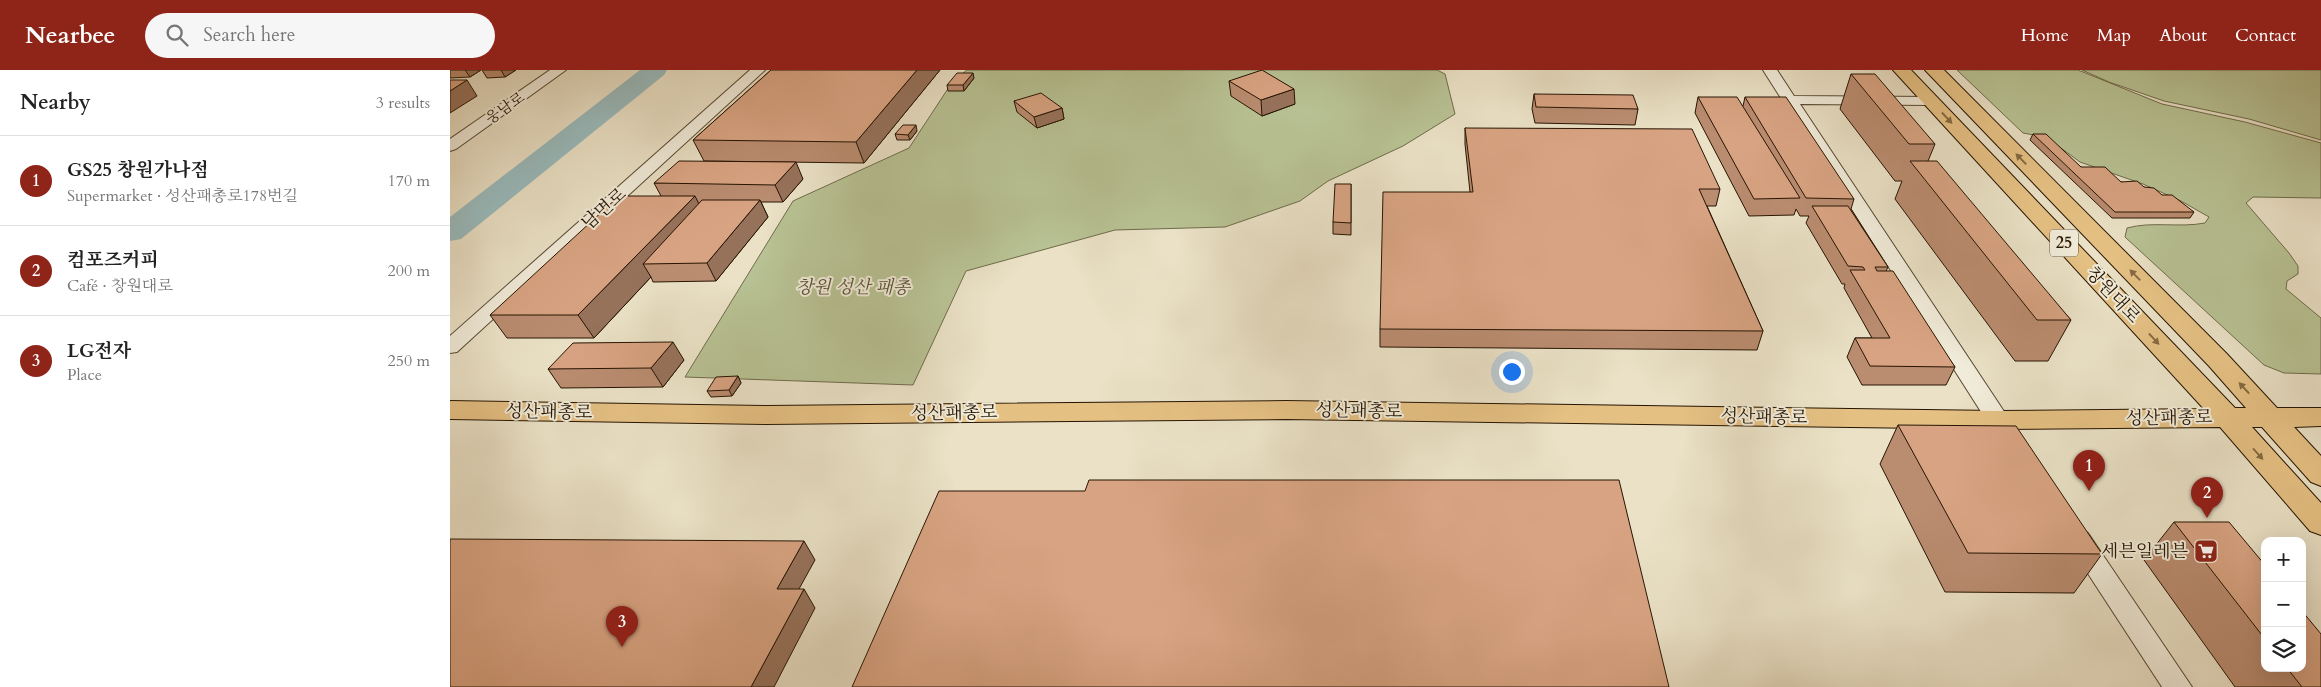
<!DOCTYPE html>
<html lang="en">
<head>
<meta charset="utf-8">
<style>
	:root { --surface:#fff; --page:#f6f6f6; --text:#222; --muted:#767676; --line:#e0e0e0; --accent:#8f2418 }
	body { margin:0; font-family:Cardo,"Noto Serif KR",serif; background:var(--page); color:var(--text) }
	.controls { position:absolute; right:15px; bottom:15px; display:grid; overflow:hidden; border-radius:10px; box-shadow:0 5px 20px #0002 }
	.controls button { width:45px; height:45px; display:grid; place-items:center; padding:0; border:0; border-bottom:1px solid var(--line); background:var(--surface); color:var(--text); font:25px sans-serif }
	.you { position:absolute; left:1061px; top:301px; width:18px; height:18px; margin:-12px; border:4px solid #fff; border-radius:50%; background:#1a73e8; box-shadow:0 0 0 8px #1a73e833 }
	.badge { display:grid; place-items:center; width:32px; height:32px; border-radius:50%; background:var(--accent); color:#fff; font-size:16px; font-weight:700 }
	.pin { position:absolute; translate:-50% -41px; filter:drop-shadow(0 1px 2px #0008) }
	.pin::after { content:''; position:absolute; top:26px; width:18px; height:15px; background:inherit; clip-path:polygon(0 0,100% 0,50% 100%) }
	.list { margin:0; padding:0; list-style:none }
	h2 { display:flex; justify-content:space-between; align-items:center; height:65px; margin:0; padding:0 20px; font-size:21px }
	h2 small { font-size:16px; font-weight:400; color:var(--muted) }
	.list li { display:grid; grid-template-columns:32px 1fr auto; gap:15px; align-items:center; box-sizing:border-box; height:90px; padding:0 20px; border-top:1px solid var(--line) }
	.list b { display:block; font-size:19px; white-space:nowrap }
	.list p { margin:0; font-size:16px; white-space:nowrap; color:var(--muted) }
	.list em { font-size:16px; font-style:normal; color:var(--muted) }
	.icon { flex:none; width:28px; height:28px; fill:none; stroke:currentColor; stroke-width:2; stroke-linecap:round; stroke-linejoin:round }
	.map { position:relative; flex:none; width:1871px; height:617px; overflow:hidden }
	header { display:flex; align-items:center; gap:30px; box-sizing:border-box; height:70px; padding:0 25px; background:var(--accent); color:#fff }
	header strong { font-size:24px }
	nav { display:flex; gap:28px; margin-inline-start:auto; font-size:18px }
	.search { width:350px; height:45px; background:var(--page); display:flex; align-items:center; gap:12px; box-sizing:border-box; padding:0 18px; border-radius:28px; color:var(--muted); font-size:19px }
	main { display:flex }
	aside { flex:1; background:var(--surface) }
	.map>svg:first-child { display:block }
</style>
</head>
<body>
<header>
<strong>Nearbee</strong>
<div class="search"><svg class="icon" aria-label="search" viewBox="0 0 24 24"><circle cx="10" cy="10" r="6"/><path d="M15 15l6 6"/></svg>Search here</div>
<nav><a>Home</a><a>Map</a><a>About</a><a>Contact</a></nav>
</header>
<main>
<aside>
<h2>Nearby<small>3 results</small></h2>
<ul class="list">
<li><span class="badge">1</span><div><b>GS25 창원가나점</b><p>Supermarket · 성산패총로178번길</p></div><em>170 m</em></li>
<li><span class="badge">2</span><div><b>컴포즈커피</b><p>Café · 창원대로</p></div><em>200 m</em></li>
<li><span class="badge">3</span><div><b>LG전자</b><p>Place</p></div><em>250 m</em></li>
</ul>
</aside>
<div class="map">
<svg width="1871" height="617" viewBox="0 0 1871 617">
	<rect width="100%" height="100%" fill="#eae1c6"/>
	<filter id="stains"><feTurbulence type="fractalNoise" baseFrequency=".004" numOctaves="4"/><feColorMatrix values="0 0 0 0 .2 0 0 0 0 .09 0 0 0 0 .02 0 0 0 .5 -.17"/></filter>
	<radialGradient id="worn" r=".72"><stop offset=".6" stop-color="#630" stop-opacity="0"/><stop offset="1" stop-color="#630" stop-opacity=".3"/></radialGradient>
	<!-- green -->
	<g fill="#b8c294" stroke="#6f6b4b">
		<path d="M517 0H987L995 4 1005 44 953 76 878 111 850 131 775 157 665 160 516 201 463 315 235 307 343 131 459 78 503 11Z"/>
		<path d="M1507 0H1628L1712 34 1795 52 1871 73V128L1803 127 1796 133 1839 183 1848 196V204L1837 211 1836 219 1871 248V304L1834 303 1814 295 1675 167 1677 158C1702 151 1729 158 1755 153L1759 147 1731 131 1693 114 1630 92 1611 78 1589 66 1573 63Z"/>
		<path d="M1632 0H1871V70L1799 49 1714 31 1659 12Z"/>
	</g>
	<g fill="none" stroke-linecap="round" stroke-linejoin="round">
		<!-- river -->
		<path fill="#9abbbd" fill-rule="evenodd" d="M190 0H217L214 5 11 169 0 171V147Z"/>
		<!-- minor casing -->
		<g stroke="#574733" stroke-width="2">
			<g id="minor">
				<path d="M100 0H116L6 79 0 81V69Z"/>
				<path d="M300 0H315L7 282 0 283V266Z"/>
				<path d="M1313 0H1327L1344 26 1481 27 1488 31 1481 35 1350 34 1565 358 1568 364 1565 370 1557 372 1549 370Z"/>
				<path d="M1629 460 1638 463 1742 617H1712L1616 470 1620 463Z"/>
			</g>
		</g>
		<!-- major casing -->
		<g stroke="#261402" stroke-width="2">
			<path id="major" d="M1443 0H1461L1785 338H1796L1759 296 1475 0H1494L1777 284 1827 338H1871V356L1844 357 1871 386V416L1861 412 1812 357H1802L1871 433V465L1860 461 1770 357 1547 359 836 349 317 354 0 349V331L317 336 836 331 1547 341 1754 339Z"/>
		</g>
		<!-- minor -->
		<use href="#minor" fill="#f1ecda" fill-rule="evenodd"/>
		<!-- major -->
		<use href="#major" fill="#e5c083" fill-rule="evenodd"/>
	</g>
	<!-- wall -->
	<g fill="#ba8c70" stroke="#261402">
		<path d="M0 0H31L20 7 0 8Z"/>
		<path d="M32 0H66L55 7 37 8Z"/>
		<path d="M321 0H490L414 93 254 91 243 70Z"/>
		<path d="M1401 4 1485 74 1478 91 1621 250 1598 291H1565L1445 129 1452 111H1445L1390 39Z"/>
		<path d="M524 8 514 21H498L497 15Z"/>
		<path d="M779 11 845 34 812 46 781 26Z"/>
		<path d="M1084 24 1188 39 1185 55 1085 53 1082 39Z"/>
		<path d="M1248 27 1293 36 1295 27 1404 129 1401 139 1438 197 1436 201 1505 297 1496 315H1412L1397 287 1405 268H1422L1394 218 1395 214H1392L1356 153 1359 146H1350L1346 139 1344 145 1299 146 1245 43Z"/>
		<path d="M564 31 612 38 614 49 587 58 567 42Z"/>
		<path d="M1015 58 1270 119 1266 136H1257L1313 261 1307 280 930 277V259L1020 122 1015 74Z"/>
		<path d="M467 61 460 70H447L445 64Z"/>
		<path d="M1583 64 1631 97 1671 112 1694 117 1712 125 1744 142 1740 148H1662L1580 70Z"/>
		<path d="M353 109 333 132H311L318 147 266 211 203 212 201 207 144 268H57L40 245 211 126 204 113Z"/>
		<path d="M901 114V165L883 164V152Z"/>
		<path d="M234 290 213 317 111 318 98 299Z"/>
		<path d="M288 306 291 313 282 326 261 327 257 321Z"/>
		<path d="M1448 355 1652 484 1624 523 1495 522 1430 394Z"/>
		<path d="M1724 452 1815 495V598H1852L1871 617H1785L1694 490Z"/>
	</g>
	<!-- shaded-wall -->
	<g fill="#97725b" stroke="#261402">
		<path d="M15 0H31L20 7Z"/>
		<path d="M51 0H66L55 7Z"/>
		<path d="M467 0H490L414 93 406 72Z"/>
		<path d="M523 3 524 8 514 21 513 15Z"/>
		<path d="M17 10 27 26 0 43V21Z"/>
		<path d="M844 19 845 34 812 46 811 30Z"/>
		<path d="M612 38 614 49 587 58 584 47Z"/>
		<path d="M466 55 467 61 460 70 458 65Z"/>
		<path d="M346 92 353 109 333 132 325 115Z"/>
		<path d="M245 126 256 148 193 194 201 207 144 268 128 245Z"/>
		<path d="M310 130 318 147 266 211 257 193Z"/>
		<path d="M223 272 234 290 213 317 201 298Z"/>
		<path d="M288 306 291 313 282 326 279 320Z"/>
		<path d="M354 471 365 490 339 537 327 519Z"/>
		<path d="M354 519 365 538 324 617H301Z"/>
	</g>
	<!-- building -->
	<g fill="#d8a382" stroke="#261402">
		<path d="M321 0H467L406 72 243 70Z"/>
		<path d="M812 0 844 19 811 30 779 11Z"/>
		<path d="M507 3H523L513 15H497Z"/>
		<path d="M1401 4H1425L1485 74H1459Z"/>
		<path d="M0 10H17L0 21Z"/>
		<path d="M591 23 612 38 584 47 564 31Z"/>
		<path d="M1084 24 1183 25 1188 39 1086 37Z"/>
		<path d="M1248 27H1287L1350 128 1304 129Z"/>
		<path d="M1295 27H1336L1404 129 1356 128Z"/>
		<path d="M453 55H466L458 65 445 64Z"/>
		<path d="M1015 58 1242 59 1270 119H1249L1313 261 930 259 933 122H1023Z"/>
		<path d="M1583 64H1596L1631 97H1655L1671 112 1687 111 1694 117 1704 118 1712 125H1722L1744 142H1665Z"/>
		<path d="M229 91 346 92 325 115 204 113Z"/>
		<path d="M1460 91H1487L1621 250H1587Z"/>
		<path d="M885 114H901V153L883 152Z"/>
		<path d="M169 126H245L128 245H40Z"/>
		<path d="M252 130H310L257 193 193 194Z"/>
		<path d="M1362 136H1398L1438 197H1425L1427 201H1443L1505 297 1420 296 1405 268H1440L1400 200H1415L1413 197 1398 196Z"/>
		<path d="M223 272 201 298 98 299 123 273Z"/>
		<path d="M288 306 279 320 257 321 266 307Z"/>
		<path d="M1448 355 1566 356 1652 484 1518 483Z"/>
		<path d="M639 410H1169L1219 617H402L489 421H635Z"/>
		<path d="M1724 452H1779L1815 495V569Z"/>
		<path d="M0 469 354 471 327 519H354L301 617H0Z"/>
		<path d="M1852 541 1871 564V617H1852L1837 598H1852Z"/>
	</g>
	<!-- one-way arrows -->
	<defs><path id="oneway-solid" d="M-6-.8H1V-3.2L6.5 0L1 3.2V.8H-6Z" transform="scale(1.25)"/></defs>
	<g fill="#866a42">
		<use href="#oneway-solid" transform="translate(1497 48) rotate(47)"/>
		<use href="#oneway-solid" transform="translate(1571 89) rotate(-134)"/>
		<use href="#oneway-solid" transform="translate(1685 205) rotate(-134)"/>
		<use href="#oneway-solid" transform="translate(1704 269) rotate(47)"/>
		<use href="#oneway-solid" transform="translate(1794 318) rotate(-133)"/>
		<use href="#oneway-solid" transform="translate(1808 384) rotate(48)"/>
	</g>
	<!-- icons -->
	<defs>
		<g id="supermarket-square" transform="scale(1.25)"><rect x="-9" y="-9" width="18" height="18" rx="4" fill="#8f2418" stroke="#f1ecda"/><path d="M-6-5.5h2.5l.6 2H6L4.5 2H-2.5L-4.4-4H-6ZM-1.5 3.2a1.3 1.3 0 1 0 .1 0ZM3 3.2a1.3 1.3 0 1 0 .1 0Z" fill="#fff"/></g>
	</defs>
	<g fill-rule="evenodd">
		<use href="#supermarket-square" x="1756" y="481"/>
	</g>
	<g text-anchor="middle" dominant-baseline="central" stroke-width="4" stroke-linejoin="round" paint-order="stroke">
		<!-- far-street labels -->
		<g font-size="15" fill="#261402" stroke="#f1ecda">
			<text transform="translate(55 38) rotate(-35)">웅남로</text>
		</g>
		<!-- shield labels -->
		<rect fill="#f1ecda" stroke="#635543" stroke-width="1" x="1600" y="159.5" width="28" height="27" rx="4"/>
		<g font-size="16" font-weight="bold" fill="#261402">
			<text x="1614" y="173">25</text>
		</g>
		<!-- street labels -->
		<g font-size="18" fill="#261402" stroke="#f1ecda">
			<text transform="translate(154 139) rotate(-42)">남면로</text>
			<text transform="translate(1663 225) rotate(47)">창원대로</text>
			<text transform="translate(909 341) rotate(1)">성산패총로</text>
			<text transform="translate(99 342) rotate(1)">성산패총로</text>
			<text transform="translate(504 343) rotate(-1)">성산패총로</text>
			<text transform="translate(1314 347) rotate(1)">성산패총로</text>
			<text transform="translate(1719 348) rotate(-1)">성산패총로</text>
		</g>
		<!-- park labels -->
		<g font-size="18" font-style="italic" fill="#595135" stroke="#f1ecda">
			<text x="403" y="217">창원 성산 패총</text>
		</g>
		<!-- poi labels -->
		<g font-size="18" fill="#261402" stroke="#f1ecda" text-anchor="end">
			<text x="1738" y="481">세븐일레븐</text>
		</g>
	</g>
	<rect width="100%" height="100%" filter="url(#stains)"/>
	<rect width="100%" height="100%" fill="url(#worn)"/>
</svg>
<div class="controls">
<button>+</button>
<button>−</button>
<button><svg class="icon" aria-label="layers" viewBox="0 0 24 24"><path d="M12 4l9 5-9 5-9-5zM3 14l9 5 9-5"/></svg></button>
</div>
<div class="you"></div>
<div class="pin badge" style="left:1639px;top:421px">1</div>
<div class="pin badge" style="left:1757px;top:448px">2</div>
<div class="pin badge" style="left:172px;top:577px">3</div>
</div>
</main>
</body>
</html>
